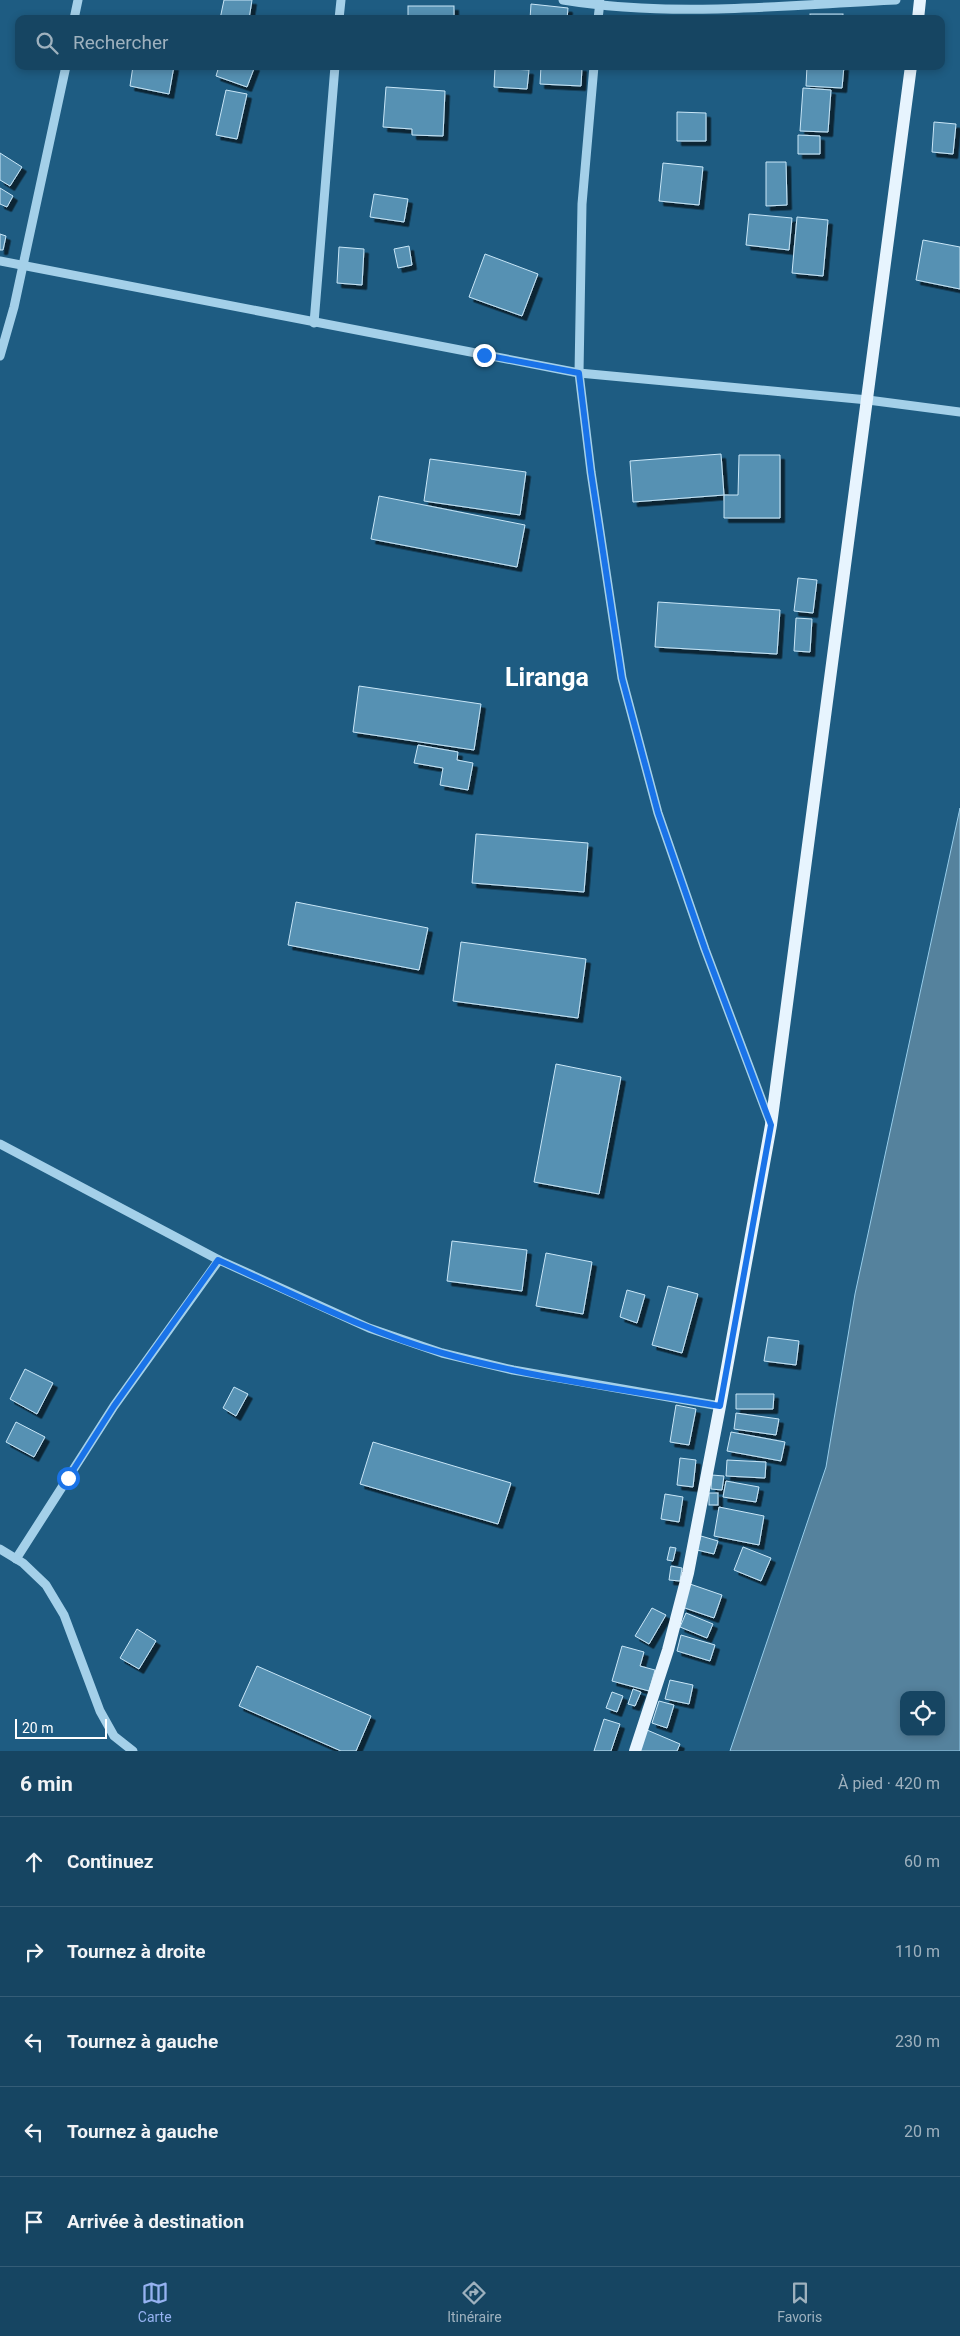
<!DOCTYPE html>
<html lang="fr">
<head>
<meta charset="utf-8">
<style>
	:root { --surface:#164562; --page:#234f6b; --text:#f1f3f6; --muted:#9eb1be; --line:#355d77; --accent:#95b2f1 }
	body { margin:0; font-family:Roboto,sans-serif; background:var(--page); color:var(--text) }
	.controls { position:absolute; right:15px; bottom:15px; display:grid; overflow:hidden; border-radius:10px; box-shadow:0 2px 8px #0003 }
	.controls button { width:45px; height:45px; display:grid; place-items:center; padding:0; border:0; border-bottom:1px solid var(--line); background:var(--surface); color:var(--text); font:25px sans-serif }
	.scale { position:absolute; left:15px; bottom:12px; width:92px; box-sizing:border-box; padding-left:5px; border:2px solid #fff; border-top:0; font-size:14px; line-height:18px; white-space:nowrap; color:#fff; -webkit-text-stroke:4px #1e5c82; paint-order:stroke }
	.stop { position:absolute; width:15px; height:15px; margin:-11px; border:4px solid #1a73e8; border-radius:50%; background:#fff }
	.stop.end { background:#1a73e8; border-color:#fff; box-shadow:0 1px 5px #0008 }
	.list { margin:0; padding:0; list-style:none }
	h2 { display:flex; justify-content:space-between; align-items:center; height:65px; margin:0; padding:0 20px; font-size:21px }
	h2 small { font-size:16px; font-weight:400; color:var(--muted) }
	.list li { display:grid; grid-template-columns:32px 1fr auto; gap:15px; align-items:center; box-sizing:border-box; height:90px; padding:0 20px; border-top:1px solid var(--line) }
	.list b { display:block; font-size:19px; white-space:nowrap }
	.list em { font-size:16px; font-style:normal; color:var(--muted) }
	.icon { flex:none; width:28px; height:28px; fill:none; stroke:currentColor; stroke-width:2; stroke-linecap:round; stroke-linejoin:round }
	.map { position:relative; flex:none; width:960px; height:1751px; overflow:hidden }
	.search { position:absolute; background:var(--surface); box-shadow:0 2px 8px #0003; left:15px; right:15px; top:15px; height:55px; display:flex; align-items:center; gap:12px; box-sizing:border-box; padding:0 18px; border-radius:10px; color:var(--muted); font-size:19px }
	.sheet { height:515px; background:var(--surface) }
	nav { display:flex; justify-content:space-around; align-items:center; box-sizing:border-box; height:70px; border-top:1px solid var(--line); background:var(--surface); font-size:14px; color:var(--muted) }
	nav a { display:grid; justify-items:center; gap:2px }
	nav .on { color:var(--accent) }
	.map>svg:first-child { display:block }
</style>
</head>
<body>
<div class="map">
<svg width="960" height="1751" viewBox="0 0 960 1751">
	<defs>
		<filter id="shadow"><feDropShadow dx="4.5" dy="4.5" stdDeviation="0" flood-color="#0009"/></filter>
	</defs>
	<rect width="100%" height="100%" fill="#1e5c82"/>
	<!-- water -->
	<path fill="#55829d" stroke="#97cdeb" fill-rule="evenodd" d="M960 808V1751H730L826 1467 855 1294ZM904 1695H941V1732H904Z"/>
	<!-- building -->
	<g fill="#5791b3" stroke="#c8e6f7" filter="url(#shadow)">
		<path d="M224 0H252L249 19H220Z"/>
		<path d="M531 4 568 8 567 19H530Z"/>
		<rect x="408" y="6" width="46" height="13"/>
		<rect x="810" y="14" width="33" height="5"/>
		<path d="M133 66H174L169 94 130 86Z"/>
		<path d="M219 66H255L247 87 216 76Z"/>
		<path d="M541 66 582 67 581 86 540 84Z"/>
		<path d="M807 66H844L842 88 806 86Z"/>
		<path d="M495 68 529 70 527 89 494 87Z"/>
		<path d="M386 87 445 91 443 136 412 135V129L383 127Z"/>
		<path d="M803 88 831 90 828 132 800 131Z"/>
		<path d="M226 90 247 94 237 139 216 135Z"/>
		<path d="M677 112 706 113V141H677Z"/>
		<path d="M934 122 956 124 953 154 932 152Z"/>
		<path d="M798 135 820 136V154H798Z"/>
		<path d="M0 153 22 167 10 186 0 180Z"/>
		<path d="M766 162H786L787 205 766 206Z"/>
		<path d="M663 163 703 167 699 205 659 201Z"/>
		<path d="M0 188 13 196 7 207 0 204Z"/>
		<path d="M374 194 408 199 404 222 370 217Z"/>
		<path d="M749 214 792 218 789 250 746 245Z"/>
		<path d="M797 217 828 220 823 276 792 273Z"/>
		<path d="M0 234 6 236 3 250H0Z"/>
		<path d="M923 240 960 247V289L916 280Z"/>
		<path d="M409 246 412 265 398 268 394 249Z"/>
		<path d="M339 247 364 249 362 285 337 283Z"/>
		<path d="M485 254 538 274 522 316 469 297Z"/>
		<path d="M721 454 724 495 633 502 630 461Z"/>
		<path d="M739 455H780V518H724V495H738Z"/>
		<path d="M430 459 526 472 520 515 424 501Z"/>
		<path d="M379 496 525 525 517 567 371 539Z"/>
		<path d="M798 578 817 580 813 613 794 611Z"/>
		<path d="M658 602 780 610 777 654 655 647Z"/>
		<path d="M796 618 812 619 810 652 794 651Z"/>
		<path d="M359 686 481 704 474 750 353 732Z"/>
		<path d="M418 745 458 752 457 760 473 763 468 790 440 785 443 768 414 763Z"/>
		<path d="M476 834 588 843 584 892 472 883Z"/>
		<path d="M296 902 428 928 419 970 288 945Z"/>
		<path d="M461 942 586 959 578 1018 453 1001Z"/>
		<path d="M556 1064 621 1077 599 1194 534 1182Z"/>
		<path d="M452 1241 527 1250 522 1291 447 1281Z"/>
		<path d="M546 1253 592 1262 583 1314 536 1306Z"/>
		<path d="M668 1286 698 1294 682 1353 652 1345Z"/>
		<path d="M627 1290 645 1295 637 1323 620 1317Z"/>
		<path d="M768 1337 799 1341 796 1365 764 1361Z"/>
		<path d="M25 1369 53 1383 37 1414 10 1399Z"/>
		<path d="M234 1387 248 1394 236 1416 223 1408Z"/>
		<path d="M736 1394H774L773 1409H736Z"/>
		<path d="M676 1405 696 1409 689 1445 670 1442Z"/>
		<path d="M736 1413 779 1419 776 1435 734 1429Z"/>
		<path d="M16 1422 45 1437 34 1457 6 1442Z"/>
		<path d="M731 1432 785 1442 781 1461 727 1451Z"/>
		<path d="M373 1442 511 1483 498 1524 360 1484Z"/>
		<path d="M680 1458 696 1460 693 1487 677 1485Z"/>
		<path d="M727 1460 766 1462 765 1478 726 1476Z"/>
		<path d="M712 1475 724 1476 722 1490 711 1489Z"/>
		<path d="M726 1481 759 1487 756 1502 723 1497Z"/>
		<rect x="709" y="1493" width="9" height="12"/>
		<path d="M665 1494 683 1497 679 1522 661 1519Z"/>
		<path d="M719 1507 764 1516 759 1545 714 1536Z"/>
		<path d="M701 1536 718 1541 714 1554 697 1550Z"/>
		<path d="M670 1547 676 1548 673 1561 667 1560Z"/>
		<path d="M743 1547 771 1558 761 1581 734 1570Z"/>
		<path d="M671 1566 682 1568 680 1581 669 1580Z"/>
		<path d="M690 1584 722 1595 714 1618 682 1607Z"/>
		<path d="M652 1608 666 1615 649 1644 635 1636Z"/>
		<path d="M686 1613 713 1624 707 1638 680 1627Z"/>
		<path d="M137 1629 156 1641 139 1669 120 1658Z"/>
		<path d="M681 1635 715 1645 710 1661 677 1651Z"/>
		<path d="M622 1646 644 1652 640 1666 655 1670 649 1691 612 1681Z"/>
		<path d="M257 1666 371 1716 356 1751H341L239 1706Z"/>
		<path d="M670 1680 693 1685 689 1704 665 1699Z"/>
		<path d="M633 1689 641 1692 635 1706 628 1704Z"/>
		<path d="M612 1692 623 1696 617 1712 606 1708Z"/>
		<path d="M659 1701 674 1705 667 1728 652 1723Z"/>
		<path d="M604 1719 620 1724 611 1751H594Z"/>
		<path d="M647 1730 680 1744 677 1751H638Z"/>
	</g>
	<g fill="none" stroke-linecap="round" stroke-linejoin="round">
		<!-- minor -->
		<g stroke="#a4d0e9" stroke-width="9">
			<path d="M563 0C673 18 786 5 896 0"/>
			<path d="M74 19 78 0"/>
			<path d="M339 19 341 0"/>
			<path d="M598 19 600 2"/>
			<path d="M594 66 582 204 579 373 591 472 622 678 658 813 705 949 770 1122"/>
			<path d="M0 261 579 373 868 400 960 412"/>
			<path d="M314 323 335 66"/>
			<path d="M0 356 14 307 66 66"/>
			<path d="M0 1144 219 1260 369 1328 442 1353 513 1370 720 1406"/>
			<path d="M0 1549 23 1563 46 1585 64 1615 100 1711 114 1736 133 1751"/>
			<path d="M16 1559 114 1406 219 1260"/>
		</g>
		<!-- major -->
		<g stroke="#e7f4fe" stroke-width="12">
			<path d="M918 19 920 0"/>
			<path d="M635 1751 668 1650 688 1573 720 1406 771 1125 911 66"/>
		</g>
	</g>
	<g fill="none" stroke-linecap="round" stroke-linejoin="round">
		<!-- route -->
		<path stroke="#1a73e8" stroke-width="6" d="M68 1478 114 1406 218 1260C292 1293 364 1331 442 1353 531 1378 629 1390 720 1406L771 1125 705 949 658 813 622 678 591 472 579 373 484 355"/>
	</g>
	<g text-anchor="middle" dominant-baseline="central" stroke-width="4" stroke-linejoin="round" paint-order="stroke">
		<!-- town labels -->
		<g font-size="25" font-weight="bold" fill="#fff" stroke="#1e5c82">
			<text x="547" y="677">Liranga</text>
		</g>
	</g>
</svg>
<div class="controls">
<button><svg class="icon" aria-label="locate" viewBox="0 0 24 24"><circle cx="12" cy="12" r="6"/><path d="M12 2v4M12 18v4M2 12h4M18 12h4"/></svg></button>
</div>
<div class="scale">20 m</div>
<div class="stop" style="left:68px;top:1478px"></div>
<div class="stop end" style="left:484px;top:355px"></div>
<div class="search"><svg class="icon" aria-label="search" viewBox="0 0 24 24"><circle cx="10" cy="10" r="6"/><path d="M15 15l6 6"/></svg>Rechercher</div>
</div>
<section class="sheet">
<h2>6 min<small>À pied · 420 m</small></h2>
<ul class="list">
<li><svg class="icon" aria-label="ahead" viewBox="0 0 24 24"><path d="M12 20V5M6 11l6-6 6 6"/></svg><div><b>Continuez</b></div><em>60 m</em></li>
<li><svg class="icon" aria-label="right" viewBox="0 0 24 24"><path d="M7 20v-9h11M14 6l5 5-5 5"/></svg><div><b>Tournez à droite</b></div><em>110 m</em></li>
<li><svg class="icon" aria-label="left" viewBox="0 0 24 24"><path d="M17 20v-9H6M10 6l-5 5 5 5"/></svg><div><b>Tournez à gauche</b></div><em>230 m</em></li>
<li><svg class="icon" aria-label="left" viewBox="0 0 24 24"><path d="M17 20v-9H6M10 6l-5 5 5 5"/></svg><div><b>Tournez à gauche</b></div><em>20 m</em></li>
<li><svg class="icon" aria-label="arrive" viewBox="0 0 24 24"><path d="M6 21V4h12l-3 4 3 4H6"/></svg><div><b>Arrivée à destination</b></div></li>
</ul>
</section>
<nav>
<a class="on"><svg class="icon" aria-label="map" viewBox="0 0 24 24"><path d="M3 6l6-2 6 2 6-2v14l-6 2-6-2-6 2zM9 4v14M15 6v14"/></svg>Carte</a>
<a><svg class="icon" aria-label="directions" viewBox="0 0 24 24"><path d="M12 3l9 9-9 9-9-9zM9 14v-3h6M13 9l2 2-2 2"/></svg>Itinéraire</a>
<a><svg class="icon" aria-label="saved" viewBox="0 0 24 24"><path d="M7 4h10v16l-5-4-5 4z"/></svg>Favoris</a>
</nav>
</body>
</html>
